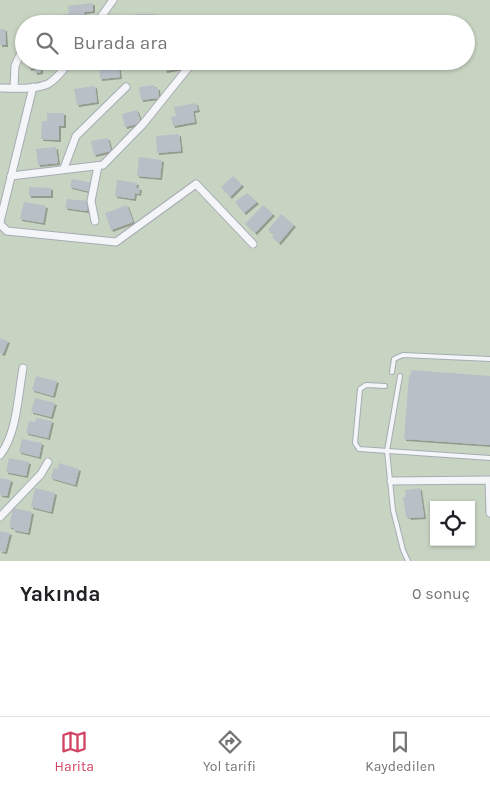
<!DOCTYPE html>
<html lang="tr">
<head>
<meta charset="utf-8">
<style>
	:root { --surface:#fff; --page:#f6f6f6; --text:#202124; --muted:#757577; --line:#e0e0e0; --accent:#d14464 }
	body { margin:0; font-family:Karla,sans-serif; background:var(--page); color:var(--text) }
	.controls { position:absolute; right:15px; bottom:15px; display:grid; overflow:hidden; border-radius:0px; box-shadow:0 1px 4px #0004 }
	.controls button { width:45px; height:45px; display:grid; place-items:center; padding:0; border:0; border-bottom:1px solid var(--line); background:var(--surface); color:var(--text); font:25px sans-serif }
	.list { margin:0; padding:0; list-style:none }
	h2 { display:flex; justify-content:space-between; align-items:center; height:65px; margin:0; padding:0 20px; font-size:21px }
	h2 small { font-size:16px; font-weight:400; color:var(--muted) }
	.icon { flex:none; width:28px; height:28px; fill:none; stroke:currentColor; stroke-width:2; stroke-linecap:round; stroke-linejoin:round }
	.map { position:relative; flex:none; width:490px; height:561px; overflow:hidden }
	.search { position:absolute; background:var(--surface); box-shadow:0 1px 4px #0004; left:15px; right:15px; top:15px; height:55px; display:flex; align-items:center; gap:12px; box-sizing:border-box; padding:0 18px; border-radius:28px; color:var(--muted); font-size:19px }
	.sheet { height:155px; background:var(--surface) }
	nav { display:flex; justify-content:space-around; align-items:center; box-sizing:border-box; height:70px; border-top:1px solid var(--line); background:var(--surface); font-size:14px; color:var(--muted) }
	nav a { display:grid; justify-items:center; gap:2px }
	nav .on { color:var(--accent) }
	.map>svg:first-child { display:block }
</style>
</head>
<body>
<div class="map">
<svg width="490" height="561" viewBox="0 0 490 561">
	<defs>
		<filter id="shadow"><feDropShadow dx="2" dy="2" stdDeviation="0" flood-color="#0004"/></filter>
	</defs>
	<rect width="100%" height="100%" fill="#e1e5ea"/>
	<!-- green -->
	<path fill="#c8d4c2" fill-rule="evenodd" d="M0 0H490V561H0ZM24 24H466V61H24ZM434 505H471V542H434Z"/>
	<!-- building -->
	<g fill="#b8bfc7" filter="url(#shadow)">
		<path d="M93 3V11L84 12 85 21 60 23 59 15 69 14 68 6Z"/>
		<rect x="135" y="14" width="20" height="10"/>
		<path d="M0 29H5L6 45H0Z"/>
		<path d="M29 61H49V67H41V72L35 73V68L29 69Z"/>
		<path d="M163 61H180L182 68 165 71Z"/>
		<path d="M118 62 120 77 100 79 99 63Z"/>
		<path d="M154 85 155 88H158L159 98 141 100 139 87Z"/>
		<path d="M95 86 97 102 77 105 74 89Z"/>
		<path d="M196 103 198 110 193 111 195 122 173 126 171 117 176 116 174 107Z"/>
		<path d="M137 110 141 123 125 127 122 114Z"/>
		<path d="M47 113H64V126H59V140L41 139 42 121H47Z"/>
		<path d="M179 134 181 151 157 153 156 136Z"/>
		<path d="M108 138 111 151 94 155 91 141Z"/>
		<path d="M56 147 58 163 38 165 36 149Z"/>
		<path d="M139 157 162 160 160 178 137 176Z"/>
		<path d="M233 176 242 185 230 197 221 187Z"/>
		<path d="M72 179 93 183 91 192 70 187Z"/>
		<path d="M117 180 137 183 136 188H140L139 194 135 193 134 199 115 196Z"/>
		<path d="M29 187 51 188V196H29Z"/>
		<path d="M247 193 257 202 244 213 235 202Z"/>
		<path d="M67 199 88 201 87 211 65 208Z"/>
		<path d="M24 202 46 206 43 223 20 219Z"/>
		<path d="M127 205 133 222 111 230 105 213Z"/>
		<path d="M263 205 273 214 255 233 245 224Z"/>
		<path d="M281 214 294 225 279 243 272 237 274 234 268 230Z"/>
		<path d="M0 338 8 341 3 354 0 353Z"/>
		<path d="M411 370 490 376V445L404 439 409 375H411Z"/>
		<path d="M36 376 57 381 53 396 32 390Z"/>
		<path d="M35 398 55 403 51 417 31 412Z"/>
		<path d="M36 418 52 421 48 438 26 433 29 421 35 422Z"/>
		<path d="M22 439 42 443 39 457 19 452Z"/>
		<path d="M9 458 29 462 26 476 6 472Z"/>
		<path d="M59 463 79 469 75 485 51 478 54 468 58 469Z"/>
		<path d="M0 478 11 480 7 496 0 495Z"/>
		<path d="M35 488 55 493 51 512 31 507Z"/>
		<path d="M420 488 424 517 409 518 408 516 406 517 403 497H406L405 490Z"/>
		<path d="M13 508 32 512 28 533 13 530 14 528 9 527Z"/>
		<path d="M0 531 10 533 5 552 0 551Z"/>
	</g>
	<g fill="none" stroke-linecap="round" stroke-linejoin="round">
		<!-- service casing -->
		<g stroke="#a6acb4" stroke-width="6">
			<g id="service">
				<path d="M392 372 394 359 403 355 490 359"/>
				<path d="M400 376 387 451 393 510 403 550 408 561"/>
				<path d="M385 386 366 385 360 389 355 443 359 449 490 458"/>
			</g>
		</g>
		<!-- minor casing -->
		<g stroke="#a6acb4" stroke-width="9">
			<g id="minor">
				<path d="M96 24 113 0"/>
				<path d="M0 88C15 88 34 90 48 84 57 79 64 69 70 61"/>
				<path d="M14 88 15 66 24 46"/>
				<path d="M64 168 76 136 126 87"/>
				<path d="M11 176 103 165 143 124 188 68 186 61"/>
				<path d="M95 221 91 201 98 166"/>
				<path d="M0 222 33 87"/>
				<path d="M0 224 7 231 116 242 196 184 253 244"/>
				<path d="M0 455C17 434 18 395 23 368"/>
				<path d="M391 481 489 480 490 513"/>
				<path d="M0 517 41 474 48 462"/>
			</g>
		</g>
		<!-- service -->
		<use href="#service" stroke="#f4f5f8" stroke-width="4"/>
		<!-- minor -->
		<use href="#minor" stroke="#f4f5f8" stroke-width="7"/>
	</g>
</svg>
<div class="controls">
<button><svg class="icon" aria-label="locate" viewBox="0 0 24 24"><circle cx="12" cy="12" r="6"/><path d="M12 2v4M12 18v4M2 12h4M18 12h4"/></svg></button>
</div>
<div class="search"><svg class="icon" aria-label="search" viewBox="0 0 24 24"><circle cx="10" cy="10" r="6"/><path d="M15 15l6 6"/></svg>Burada ara</div>
</div>
<section class="sheet">
<h2>Yakında<small>0 sonuç</small></h2>
<ul class="list">
</ul>
</section>
<nav>
<a class="on"><svg class="icon" aria-label="map" viewBox="0 0 24 24"><path d="M3 6l6-2 6 2 6-2v14l-6 2-6-2-6 2zM9 4v14M15 6v14"/></svg>Harita</a>
<a><svg class="icon" aria-label="directions" viewBox="0 0 24 24"><path d="M12 3l9 9-9 9-9-9zM9 14v-3h6M13 9l2 2-2 2"/></svg>Yol tarifi</a>
<a><svg class="icon" aria-label="saved" viewBox="0 0 24 24"><path d="M7 4h10v16l-5-4-5 4z"/></svg>Kaydedilen</a>
</nav>
</body>
</html>
